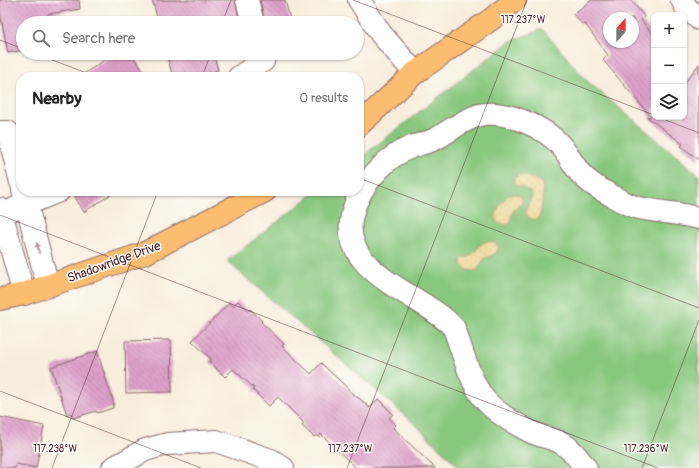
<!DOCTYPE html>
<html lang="en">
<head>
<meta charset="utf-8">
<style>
	:root { --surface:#fff; --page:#f6f6f6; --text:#222; --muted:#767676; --line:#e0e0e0 }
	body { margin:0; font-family:Pangolin,sans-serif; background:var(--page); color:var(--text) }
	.controls { position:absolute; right:12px; top:12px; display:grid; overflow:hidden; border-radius:8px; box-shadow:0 1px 3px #0004 }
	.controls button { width:36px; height:36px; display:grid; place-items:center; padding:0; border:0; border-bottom:1px solid var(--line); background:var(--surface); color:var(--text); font:20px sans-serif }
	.compass { position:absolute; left:603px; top:12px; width:36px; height:36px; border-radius:50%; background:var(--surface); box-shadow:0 1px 3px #0004; rotate:21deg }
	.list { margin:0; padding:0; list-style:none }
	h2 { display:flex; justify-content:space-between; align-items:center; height:52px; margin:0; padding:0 16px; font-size:17px }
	h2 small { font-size:13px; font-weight:400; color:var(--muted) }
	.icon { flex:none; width:22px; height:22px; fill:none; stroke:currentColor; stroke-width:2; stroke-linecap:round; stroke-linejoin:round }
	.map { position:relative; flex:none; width:699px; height:468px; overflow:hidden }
	.search { position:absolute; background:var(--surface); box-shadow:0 1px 3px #0004; left:16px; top:16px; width:348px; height:44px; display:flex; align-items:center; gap:10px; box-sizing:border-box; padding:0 14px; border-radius:22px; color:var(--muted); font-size:15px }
	.panel { position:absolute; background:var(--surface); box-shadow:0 1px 3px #0004; left:16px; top:72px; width:348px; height:124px; border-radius:16px }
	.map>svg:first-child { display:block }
</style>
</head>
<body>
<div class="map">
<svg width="699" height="468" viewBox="0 0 699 468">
	<defs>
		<pattern id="sand-dots" width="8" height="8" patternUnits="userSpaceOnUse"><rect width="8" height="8" fill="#eeda9e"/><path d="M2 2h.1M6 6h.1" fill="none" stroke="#cebb88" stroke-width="1.8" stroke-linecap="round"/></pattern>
		<pattern id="building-back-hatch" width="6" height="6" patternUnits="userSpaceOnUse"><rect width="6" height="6" fill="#dea1ca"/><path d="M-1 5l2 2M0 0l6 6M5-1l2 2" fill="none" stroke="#b683a4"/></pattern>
	</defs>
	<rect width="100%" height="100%" fill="#fdfcf7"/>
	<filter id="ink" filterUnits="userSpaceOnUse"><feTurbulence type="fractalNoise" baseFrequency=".025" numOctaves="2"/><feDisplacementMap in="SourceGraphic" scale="8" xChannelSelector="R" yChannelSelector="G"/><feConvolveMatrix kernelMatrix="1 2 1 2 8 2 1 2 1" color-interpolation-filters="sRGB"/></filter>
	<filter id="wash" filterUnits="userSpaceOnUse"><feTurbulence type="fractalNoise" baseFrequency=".012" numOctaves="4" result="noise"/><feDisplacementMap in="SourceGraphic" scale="16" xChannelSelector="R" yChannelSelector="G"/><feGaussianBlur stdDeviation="0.9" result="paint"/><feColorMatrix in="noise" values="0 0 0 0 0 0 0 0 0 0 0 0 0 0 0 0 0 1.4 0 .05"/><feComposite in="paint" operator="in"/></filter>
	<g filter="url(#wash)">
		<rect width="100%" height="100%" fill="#f8eddc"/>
		<!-- grass -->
		<path fill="#88c77e" stroke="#697354" d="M542 29 587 81 699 175V468H460L415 424 227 261 317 191H359V159L509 42Z"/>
		<!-- sand -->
		<g fill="url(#sand-dots)" stroke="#9c7c64">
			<path d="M520 174C523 174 538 180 541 182 545 187 542 213 538 219L535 220 529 218 525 212 532 195C529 187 518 189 514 182V178Z"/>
			<path d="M510 194H515L521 196C525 204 519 205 514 210 511 214 512 219 510 224 484 229 499 201 510 194Z"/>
			<path d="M487 241 494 242 499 247 496 254 485 258 477 270C470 272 465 270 461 264V259L472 255 481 244Z"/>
		</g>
		<g id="blocks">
			<!-- building -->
			<g fill="url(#building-back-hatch)" fill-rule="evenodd">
				<path d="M0 0H79L80 9 48 14 50 23H23V50L8 53 0 13Z"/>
				<path d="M152 0H235L240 23H159Z"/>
				<path d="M260 0H285L291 23H265Z"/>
				<path d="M592 0H631L643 15 644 17 641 20 654 36V117H684V84L699 64V160L681 146 683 144 647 117H651L603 60 608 55 585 24 583 25 573 14ZM609 18H633V42H609Z"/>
				<path d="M115 53H131L147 77H79Z"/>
				<path d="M166 53H213L218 70 193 77H173Z"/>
				<path d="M84 191H116L84 212 75 197Z"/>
				<path d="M238 301 249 311 250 309 262 321 261 322 284 344 282 346 311 374 321 363 358 398H359L370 408 378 399 393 414 389 418 396 425 393 428 435 468H356L321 434 319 437 316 435 314 437 302 426 304 424 302 421 278 397 269 406 253 390 254 388 233 369 225 377 209 361 211 359 192 341 229 303 233 306Z"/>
				<path d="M171 340 172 392 126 393 125 341Z"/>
				<path d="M97 351 114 404H113V408L97 413 96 411 73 418 71 413 67 415 51 367Z"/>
				<path d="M0 417 44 426 36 468 16 464 15 468H0Z"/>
			</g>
		</g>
	</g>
	<g filter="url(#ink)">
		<use href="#blocks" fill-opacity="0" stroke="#876769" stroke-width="1"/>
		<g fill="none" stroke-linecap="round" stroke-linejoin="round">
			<!-- minor casing -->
			<g stroke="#876769" stroke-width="24">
				<g id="minor">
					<path d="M247 0 253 23"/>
					<path d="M359 0 381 34 415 73"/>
					<path d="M682 0 686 7 699 19"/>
					<path d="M239 77 263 61 261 53"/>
					<path d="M0 132H8L21 182"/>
					<path d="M23 191 48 286"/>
					<path d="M0 209 24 294"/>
					<path d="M14 209 59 191"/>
					<path d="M113 468 145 450 167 444 216 441 271 460 283 468"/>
					<path d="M586 468C579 459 571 448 560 442 551 438 540 436 531 432 515 424 496 413 484 399 470 381 462 350 454 328 424 294 338 274 352 215 356 197 366 182 379 169 388 159 399 152 411 147 420 144 431 142 439 137 452 129 465 119 479 115 504 109 545 127 561 146 568 154 573 164 580 173 588 182 599 189 609 194 619 200 629 206 639 208 659 212 679 213 699 218"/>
				</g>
			</g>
			<!-- major casing -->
			<g stroke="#876769" stroke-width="24">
				<g id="major">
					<path d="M359 125 415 73 493 18 515 0"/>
					<path d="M0 299 24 294 145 253 265 191"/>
				</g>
			</g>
			<!-- minor -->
			<use href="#minor" stroke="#fff" stroke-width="22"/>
			<!-- major -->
			<use href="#major" stroke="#fcbd6f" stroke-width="22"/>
		</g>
		<!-- one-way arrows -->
		<defs><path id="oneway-solid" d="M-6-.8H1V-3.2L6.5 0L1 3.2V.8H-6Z"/></defs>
		<use fill="#ae9aa0" href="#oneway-solid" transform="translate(38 248) rotate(-104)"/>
	</g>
	<!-- ticks -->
	<path fill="none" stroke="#4a1f2b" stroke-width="1" stroke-opacity="0.45" d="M353 0 654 115M222 23 231 0M0 40 23 49M34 53 97 77M202 77 211 53M658 117 699 133M359 178 699 308M0 215 658 468M0 391 201 468M52 468 158 191M347 468 527 0M642 468 699 320"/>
	<g text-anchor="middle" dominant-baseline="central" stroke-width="3" stroke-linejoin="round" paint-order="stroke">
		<!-- street labels -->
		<g font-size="13" fill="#4a1f2b" stroke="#fdfcf7">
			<text transform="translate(114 262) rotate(-20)">Shadowridge Drive</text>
		</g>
	</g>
	<g font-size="10" text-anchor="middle" fill="#4a1f2b" stroke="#fdfcf7" stroke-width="3" stroke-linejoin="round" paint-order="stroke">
		<text x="523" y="23">117.237°W</text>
		<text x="55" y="452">117.238°W</text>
		<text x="350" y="452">117.237°W</text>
		<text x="646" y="452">117.236°W</text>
	</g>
</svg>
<div class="controls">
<button>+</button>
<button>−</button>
<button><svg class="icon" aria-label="layers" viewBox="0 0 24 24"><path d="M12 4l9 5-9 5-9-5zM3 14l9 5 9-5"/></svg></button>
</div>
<svg class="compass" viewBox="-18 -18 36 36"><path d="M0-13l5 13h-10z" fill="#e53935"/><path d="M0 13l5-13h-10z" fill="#767676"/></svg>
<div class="search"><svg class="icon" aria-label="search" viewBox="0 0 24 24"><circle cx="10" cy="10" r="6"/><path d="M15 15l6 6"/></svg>Search here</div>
<section class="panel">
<h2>Nearby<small>0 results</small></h2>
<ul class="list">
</ul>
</section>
</div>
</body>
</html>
